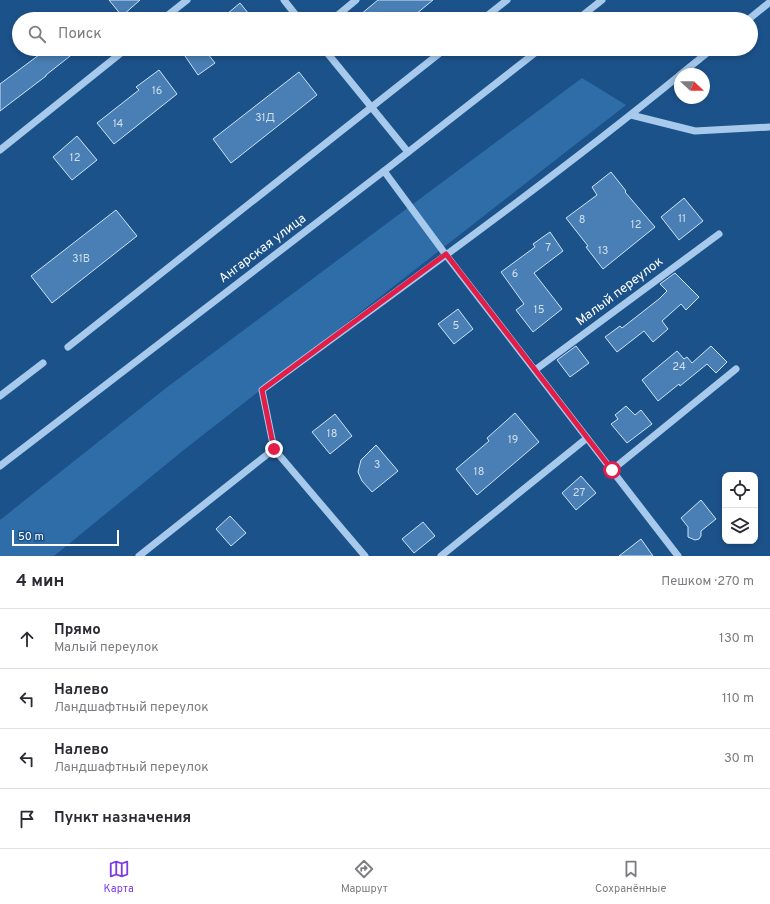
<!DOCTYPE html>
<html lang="ru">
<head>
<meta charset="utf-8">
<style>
	:root { --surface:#fff; --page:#f2f2f3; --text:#2b2b33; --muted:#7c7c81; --line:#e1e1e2; --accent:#7c3aed }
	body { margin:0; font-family:Overpass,sans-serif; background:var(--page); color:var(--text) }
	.controls { position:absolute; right:12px; bottom:12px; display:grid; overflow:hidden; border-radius:8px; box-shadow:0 2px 6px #0003 }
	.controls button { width:36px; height:36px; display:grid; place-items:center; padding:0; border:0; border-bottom:1px solid var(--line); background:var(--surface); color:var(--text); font:20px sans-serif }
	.compass { position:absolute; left:674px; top:68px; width:36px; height:36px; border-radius:50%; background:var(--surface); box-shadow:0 2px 6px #0003; rotate:112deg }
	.scale { position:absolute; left:12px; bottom:10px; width:107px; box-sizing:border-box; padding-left:4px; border:2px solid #fff; border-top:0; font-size:11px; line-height:14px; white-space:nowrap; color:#fff; -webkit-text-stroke:3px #1c528a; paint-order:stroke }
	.stop { position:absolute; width:12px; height:12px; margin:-9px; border:3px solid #e11d48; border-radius:50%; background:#fff }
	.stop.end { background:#e11d48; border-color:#fff; box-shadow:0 1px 4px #0008 }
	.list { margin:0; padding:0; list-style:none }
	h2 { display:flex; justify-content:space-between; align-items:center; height:52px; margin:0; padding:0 16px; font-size:17px }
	h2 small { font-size:13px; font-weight:400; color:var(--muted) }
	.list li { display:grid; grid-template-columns:26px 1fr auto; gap:12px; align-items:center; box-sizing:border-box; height:60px; padding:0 16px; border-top:1px solid var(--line) }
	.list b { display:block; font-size:15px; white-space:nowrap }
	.list p { margin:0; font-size:13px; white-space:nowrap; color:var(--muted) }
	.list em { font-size:13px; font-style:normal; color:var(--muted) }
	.icon { flex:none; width:22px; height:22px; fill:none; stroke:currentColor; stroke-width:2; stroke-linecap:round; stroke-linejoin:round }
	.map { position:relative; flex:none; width:770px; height:556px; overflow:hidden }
	.search { position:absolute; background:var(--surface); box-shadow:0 2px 6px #0003; left:12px; right:12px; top:12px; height:44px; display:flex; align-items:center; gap:10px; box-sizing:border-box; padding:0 14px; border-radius:22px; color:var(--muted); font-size:15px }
	.sheet { height:292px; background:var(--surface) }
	nav { display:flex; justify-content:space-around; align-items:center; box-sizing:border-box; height:56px; border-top:1px solid var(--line); background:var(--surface); font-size:11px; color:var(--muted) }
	nav a { display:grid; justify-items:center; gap:2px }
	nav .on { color:var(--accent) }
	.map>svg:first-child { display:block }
</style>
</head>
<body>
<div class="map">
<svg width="770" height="556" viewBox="0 0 770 556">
	<rect width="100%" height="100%" fill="#1c528a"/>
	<!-- green -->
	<path fill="#2f6da8" d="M582 78 626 105 185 449 54 556H0V520L166 388Z"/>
	<!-- building -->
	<g fill="#497fb4" stroke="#cde3f9">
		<path d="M109 0H140L122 16Z"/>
		<path d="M378 0H433L410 19H355Z"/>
		<path d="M240 3 253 19H221Z"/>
		<path d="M47 49H79L46 75V76L0 111V84Z"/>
		<path d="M195 49H204L215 63 198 75 185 56Z"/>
		<path d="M159 70 177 94 114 144 97 123 139 90 136 87Z"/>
		<path d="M299 72 317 95 231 163 213 139Z"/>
		<path d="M77 136 97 160 72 180 53 157Z"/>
		<path d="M611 172 626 191 625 192 655 227 603 269 586 247 588 246 566 218 597 195 592 187Z"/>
		<path d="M684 198 703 221 679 240 661 217Z"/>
		<path d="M116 210 137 236 52 303 31 276Z"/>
		<path d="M550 232 563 251 534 273 562 309 533 332 516 310 524 304 501 272 535 247 533 244Z"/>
		<path d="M675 273 699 297 686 310 681 304 662 321 668 329 653 342 644 331 617 352 605 337 620 326 622 328 659 299 667 291 660 284Z"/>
		<path d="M458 309 473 329 454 344 438 324Z"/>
		<path d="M576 346 589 363 570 377 557 360Z"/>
		<path d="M711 346 727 362 716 373 707 364 680 386 679 384 658 401 642 380 677 351 684 359 687 357 692 363Z"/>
		<path d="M626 406 635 415 641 410 652 424 627 443 611 424 618 419 615 415Z"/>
		<path d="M515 413 539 442 477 495 456 469 489 441 487 438Z"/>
		<path d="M335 414 352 436 330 454 312 432Z"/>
		<path d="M376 445 398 471 372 492 362 481 358 472 361 460Z"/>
		<path d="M581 476 596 493 576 510 562 493Z"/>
		<path d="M701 500 716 519 701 531V536L699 539 695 540 688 537V527L681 518Z"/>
		<path d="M230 516 246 533 231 546 216 529Z"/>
		<path d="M423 522 435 536 414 553 402 539Z"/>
		<path d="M641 539 653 556H619Z"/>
	</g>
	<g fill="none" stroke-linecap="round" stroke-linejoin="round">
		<!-- minor -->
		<g stroke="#a7caec" stroke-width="7">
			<path d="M284 0 299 19"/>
			<path d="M163 19 187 0"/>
			<path d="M333 19 356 0"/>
			<path d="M483 19 507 0"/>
			<path d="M578 19 602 0"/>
			<path d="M749 19 770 2"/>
			<path d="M324 49 408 152"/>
			<path d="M681 74 712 49"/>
			<path d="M631 115 695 131 770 127"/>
			<path d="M0 150 126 49"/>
			<path d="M384 171 446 255 678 556"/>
			<path d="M68 347 445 49"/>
			<path d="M535 370 719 234"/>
			<path d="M0 396 43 363"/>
			<path d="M274 449 365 556"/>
			<path d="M0 466 384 171 540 49"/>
			<path d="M612 470 736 369"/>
			<path d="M139 556 274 449 262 390C402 287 545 185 680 75"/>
			<path d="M441 556 587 438"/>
		</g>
	</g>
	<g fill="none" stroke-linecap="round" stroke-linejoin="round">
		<!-- route -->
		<path stroke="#e11d48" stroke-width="5" d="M274 449 262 390 446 254 612 470"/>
	</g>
	<g text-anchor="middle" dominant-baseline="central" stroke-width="3" stroke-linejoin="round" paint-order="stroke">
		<!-- number labels -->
		<g font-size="11" fill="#d2dfec">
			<text x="157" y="91">16</text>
			<text x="265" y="118">31Д</text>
			<text x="118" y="124">14</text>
			<text x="75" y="158">12</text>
			<text x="682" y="219">11</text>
			<text x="582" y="220">8</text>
			<text x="636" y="225">12</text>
			<text x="548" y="248">7</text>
			<text x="603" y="251">13</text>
			<text x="81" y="259">31В</text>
			<text x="515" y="274">6</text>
			<text x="539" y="310">15</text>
			<text x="456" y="326">5</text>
			<text x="679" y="367">24</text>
			<text x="332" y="434">18</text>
			<text x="513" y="440">19</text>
			<text x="377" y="465">3</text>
			<text x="479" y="472">18</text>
			<text x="579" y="493">27</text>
		</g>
		<!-- street labels -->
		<g font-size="13" fill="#fff" stroke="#1c528a">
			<text transform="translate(263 249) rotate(-37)">Ангарская улица</text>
			<text transform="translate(620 292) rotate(-37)">Малый переулок</text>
		</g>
	</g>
</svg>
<div class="controls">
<button><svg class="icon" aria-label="locate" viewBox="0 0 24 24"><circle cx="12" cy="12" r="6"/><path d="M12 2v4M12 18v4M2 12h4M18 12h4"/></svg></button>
<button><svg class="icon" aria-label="layers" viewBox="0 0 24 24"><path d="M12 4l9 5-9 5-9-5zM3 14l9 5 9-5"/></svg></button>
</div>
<svg class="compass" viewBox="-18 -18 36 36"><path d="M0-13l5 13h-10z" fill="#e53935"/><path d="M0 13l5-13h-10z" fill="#7c7c81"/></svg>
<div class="scale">50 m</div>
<div class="stop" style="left:612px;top:470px"></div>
<div class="stop end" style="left:274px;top:449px"></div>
<div class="search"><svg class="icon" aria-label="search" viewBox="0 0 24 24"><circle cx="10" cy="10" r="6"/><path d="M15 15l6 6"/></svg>Поиск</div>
</div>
<section class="sheet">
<h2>4 мин<small>Пешком · 270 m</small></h2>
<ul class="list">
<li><svg class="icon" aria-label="ahead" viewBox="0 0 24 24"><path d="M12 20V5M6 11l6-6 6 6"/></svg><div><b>Прямо</b><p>Малый переулок</p></div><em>130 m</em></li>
<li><svg class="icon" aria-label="left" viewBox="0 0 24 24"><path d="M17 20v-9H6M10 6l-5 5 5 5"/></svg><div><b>Налево</b><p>Ландшафтный переулок</p></div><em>110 m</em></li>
<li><svg class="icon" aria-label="left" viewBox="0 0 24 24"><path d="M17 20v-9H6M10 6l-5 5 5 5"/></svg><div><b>Налево</b><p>Ландшафтный переулок</p></div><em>30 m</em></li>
<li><svg class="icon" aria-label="arrive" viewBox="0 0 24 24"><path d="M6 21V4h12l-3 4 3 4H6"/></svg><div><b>Пункт назначения</b></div></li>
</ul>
</section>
<nav>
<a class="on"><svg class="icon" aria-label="map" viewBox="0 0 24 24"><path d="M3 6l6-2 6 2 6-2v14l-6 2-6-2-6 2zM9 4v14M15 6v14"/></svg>Карта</a>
<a><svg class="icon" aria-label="directions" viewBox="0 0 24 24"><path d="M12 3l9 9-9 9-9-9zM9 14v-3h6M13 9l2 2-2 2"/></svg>Маршрут</a>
<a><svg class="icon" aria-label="saved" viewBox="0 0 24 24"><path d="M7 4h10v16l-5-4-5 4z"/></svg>Сохранённые</a>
</nav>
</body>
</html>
